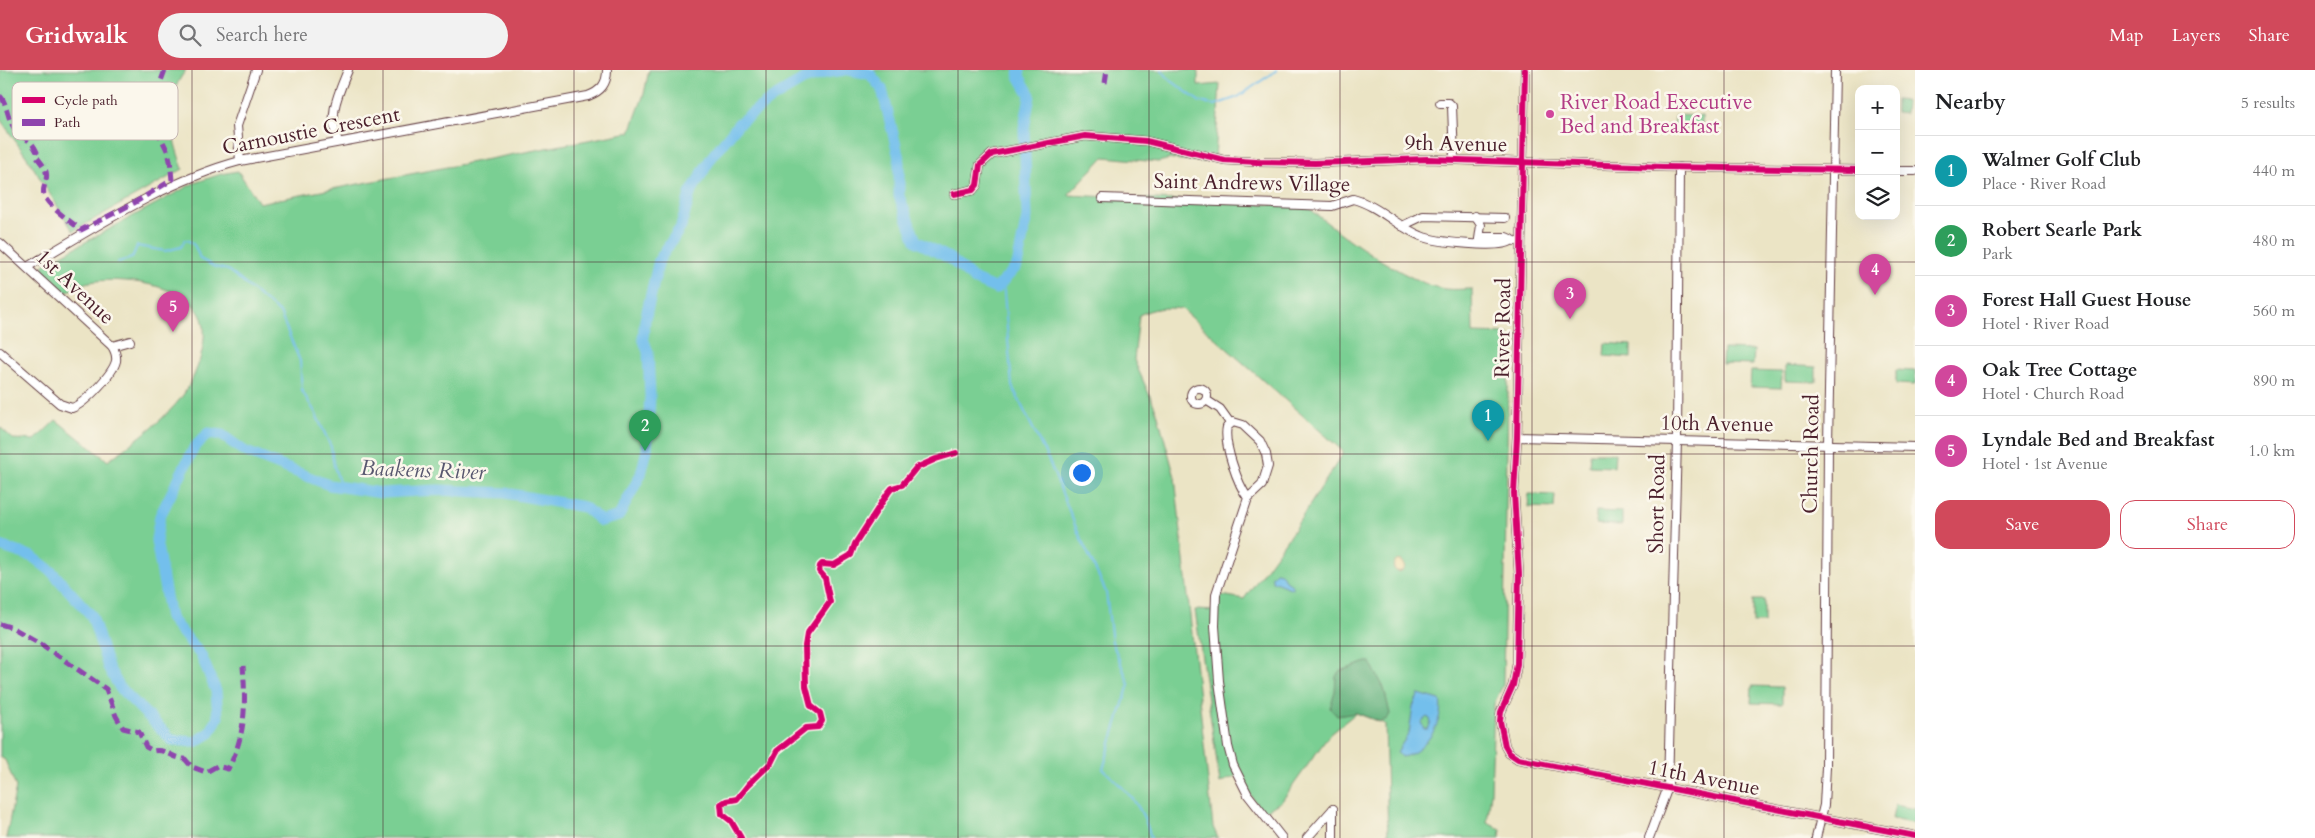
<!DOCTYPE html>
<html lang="en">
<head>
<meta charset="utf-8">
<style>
	:root { --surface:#fff; --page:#f2f2f2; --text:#202124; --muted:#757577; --line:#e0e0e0; --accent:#d1495b }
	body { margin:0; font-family:Cardo,serif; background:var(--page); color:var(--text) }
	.controls { position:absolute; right:15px; top:15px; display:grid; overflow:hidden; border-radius:10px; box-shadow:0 5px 20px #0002 }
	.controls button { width:45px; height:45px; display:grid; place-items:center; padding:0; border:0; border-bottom:1px solid var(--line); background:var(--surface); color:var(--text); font:25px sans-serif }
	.you { position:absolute; left:1081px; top:402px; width:18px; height:18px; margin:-12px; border:4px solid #fff; border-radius:50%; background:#1a73e8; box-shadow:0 0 0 8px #1a73e833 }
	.badge { display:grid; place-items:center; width:32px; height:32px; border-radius:50%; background:var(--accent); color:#fff; font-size:16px; font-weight:700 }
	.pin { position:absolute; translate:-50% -41px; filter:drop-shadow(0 1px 2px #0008) }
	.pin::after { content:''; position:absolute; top:26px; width:18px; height:15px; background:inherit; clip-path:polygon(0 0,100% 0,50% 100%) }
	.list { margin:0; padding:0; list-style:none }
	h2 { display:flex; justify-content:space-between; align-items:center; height:65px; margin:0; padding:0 20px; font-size:21px }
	h2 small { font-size:16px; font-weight:400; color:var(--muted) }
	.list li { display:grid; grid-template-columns:32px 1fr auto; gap:15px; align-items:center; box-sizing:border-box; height:70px; padding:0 20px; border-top:1px solid var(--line) }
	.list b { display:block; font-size:19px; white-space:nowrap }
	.list p { margin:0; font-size:16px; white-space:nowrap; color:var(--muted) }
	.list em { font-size:16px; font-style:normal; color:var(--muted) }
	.actions { display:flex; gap:10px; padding:15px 20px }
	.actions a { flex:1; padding:11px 0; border:1px solid var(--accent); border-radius:15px; text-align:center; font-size:18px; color:var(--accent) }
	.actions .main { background:var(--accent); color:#fff }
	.icon { flex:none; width:28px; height:28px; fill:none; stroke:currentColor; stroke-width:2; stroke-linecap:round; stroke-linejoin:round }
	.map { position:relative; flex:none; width:1915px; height:768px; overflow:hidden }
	header { display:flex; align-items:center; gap:30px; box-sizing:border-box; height:70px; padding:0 25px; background:var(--accent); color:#fff }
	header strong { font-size:24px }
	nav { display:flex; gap:28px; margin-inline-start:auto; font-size:18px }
	.search { width:350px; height:45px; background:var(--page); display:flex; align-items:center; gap:12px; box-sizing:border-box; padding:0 18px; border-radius:28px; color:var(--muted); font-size:19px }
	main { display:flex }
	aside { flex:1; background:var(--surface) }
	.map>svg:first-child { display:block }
</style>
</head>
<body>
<header>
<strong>Gridwalk</strong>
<div class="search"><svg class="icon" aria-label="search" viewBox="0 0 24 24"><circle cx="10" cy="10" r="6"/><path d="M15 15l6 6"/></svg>Search here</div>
<nav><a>Map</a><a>Layers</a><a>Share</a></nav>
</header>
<main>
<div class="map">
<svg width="1915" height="768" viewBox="0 0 1915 768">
	<rect width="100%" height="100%" fill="#fbf7ec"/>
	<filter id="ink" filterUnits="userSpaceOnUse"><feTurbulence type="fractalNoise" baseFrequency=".02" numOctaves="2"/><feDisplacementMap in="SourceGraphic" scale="10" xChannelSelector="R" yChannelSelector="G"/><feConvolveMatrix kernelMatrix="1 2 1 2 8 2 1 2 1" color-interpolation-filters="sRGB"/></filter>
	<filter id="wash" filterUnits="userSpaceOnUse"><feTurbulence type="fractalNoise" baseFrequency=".0096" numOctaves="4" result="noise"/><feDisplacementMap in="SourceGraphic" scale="20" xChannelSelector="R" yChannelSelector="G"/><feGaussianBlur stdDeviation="1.12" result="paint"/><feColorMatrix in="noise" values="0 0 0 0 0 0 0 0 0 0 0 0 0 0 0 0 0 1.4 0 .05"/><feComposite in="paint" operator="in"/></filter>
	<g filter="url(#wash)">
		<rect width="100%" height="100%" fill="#ebe4c5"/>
		<!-- green -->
		<g fill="#7acf93" stroke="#62775f">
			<path d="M0 0H186C161 32 171 64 183 99L73 161 28 89 0 49Z"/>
			<path d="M649 0H1198V16L1220 14 1215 88 1204 92 1171 89 1158 92 1104 87 1068 125 1307 136C1333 160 1410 215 1445 219 1453 220 1463 219 1472 219L1473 263 1509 264 1503 615 1494 634 1491 723 1487 753 1501 759 1500 768H1388L1385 654 1356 643 1330 664 1282 731 1262 743 1238 705 1220 713 1195 540 1215 541 1216 524 1244 529 1293 461 1344 382 1182 239C1165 237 1154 238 1139 245L1134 290 1157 342 1175 407 1213 757 1218 768H6L16 717 5 690 0 687V357L13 369 35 370 56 350 108 391C134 371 170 347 187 319 197 302 206 277 204 257 200 215 121 206 90 212 82 213 73 219 65 223L41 201 45 194 194 113 221 104 238 101 259 133 630 62 644 24Z"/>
			<path d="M1896 30 1906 31 1905 44 1896 43Z"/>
			<path d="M1675 45 1702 46V59L1675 58Z"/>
			<path d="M1605 273 1631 275V288L1604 286Z"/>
			<path d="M1723 279 1754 280 1753 295 1722 294Z"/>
			<path d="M1785 295 1816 297V312L1785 311Z"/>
			<path d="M1896 300 1915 301V315L1896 314Z"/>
			<path d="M1751 301 1782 302 1781 318 1750 317Z"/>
			<path d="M1590 383H1615L1614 397 1589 396Z"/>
			<path d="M1529 424 1555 425 1554 438 1528 437Z"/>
			<path d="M1596 441 1622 442V455L1596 454Z"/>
			<rect x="1753" y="530" width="11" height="23"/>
			<path d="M1752 616 1782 617V634L1751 633Z"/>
			<path d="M1895 735 1915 739V754L1892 749Z"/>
		</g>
		<!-- forest -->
		<path fill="#63b27d" stroke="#566854" d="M1367 592H1370L1384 618 1390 644 1387 649 1380 652 1356 643 1337 646 1330 638 1335 621 1336 606 1340 601Z"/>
		<!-- sand -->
		<circle fill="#eeda9e" stroke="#9c7c64" cx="1399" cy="496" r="5.5"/>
		<!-- water -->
		<g fill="#73bfec" stroke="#5e6f8c" fill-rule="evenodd">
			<path d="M1276 502 1281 503 1285 510 1293 516V519L1272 511V506Z"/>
			<path d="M1419 624 1440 630C1445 651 1424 685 1401 687L1397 682 1409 663 1413 636ZM1427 647 1430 649 1431 653 1428 659H1424L1421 652Z"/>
		</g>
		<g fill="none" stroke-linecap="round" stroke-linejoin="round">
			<!-- stream -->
			<g stroke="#73bfec" stroke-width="2">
				<path d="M1162 0 1169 9 1200 32 1215 35 1238 27 1277 0"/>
				<path d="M118 192 132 188 137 176 165 181 181 177 185 170C195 171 197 181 200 189L215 197 228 200 280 243 300 291 302 321 315 342 331 377 334 396 340 415"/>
				<path d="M1003 211 1012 316 1049 391 1077 460 1106 522 1112 572 1129 614 1103 699C1128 722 1142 734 1151 768"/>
			</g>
			<!-- river -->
			<g stroke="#73bfec" stroke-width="11">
				<path d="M849 0 870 4 882 19 899 88V126L916 171 949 188 975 210 996 219 1017 196 1027 147 1024 59 1030 25 1019 6 1020 0"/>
				<path d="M0 476 33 487 51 501 92 546 108 597 120 618 172 670 195 672 210 663 218 647 216 621 201 585 170 548 156 470 160 446 194 378 208 363 222 365 244 381 329 415 382 423 438 420 505 423 584 437 601 451 619 446 641 404 647 380 650 326 648 282 643 268 645 250 659 190 681 157 690 124 711 88 739 53 771 29 803 10 825 3 845 0"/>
			</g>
		</g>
	</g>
	<g filter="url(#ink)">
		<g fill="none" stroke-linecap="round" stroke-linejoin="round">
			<!-- minor casing -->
			<g stroke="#623d42" stroke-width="10">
				<g id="minor">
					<path d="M1525 0 1517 367 1514 423 1519 504 1517 594 1513 615 1501 642 1500 651 1505 676 1509 683 1518 689 1915 766"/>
					<path d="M1440 33H1449L1452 36 1454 89"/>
					<path d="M338 72C328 44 337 27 348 0"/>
					<path d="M240 91 237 56 256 0"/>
					<path d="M1896 101H1915"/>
					<path d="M954 124 973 120 977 115 980 95 992 84 1085 66 1146 71 1224 90 1257 92 1315 93 1428 89 1663 97 1859 100"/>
					<path d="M1102 128 1332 136 1353 129C1377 135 1398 157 1421 166 1435 172 1500 179 1511 171"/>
					<path d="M1475 146 1481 155 1479 169"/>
					<path d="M1402 156 1423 146 1505 148"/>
					<path d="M1481 167H1506L1515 171"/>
					<path d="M0 173 112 276C115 281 117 285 116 291 113 304 84 334 72 338L60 334 0 282"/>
					<path d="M27 197C94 158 165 111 240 91L588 26C601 21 607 14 607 0"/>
					<path d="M112 276 130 271"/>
					<circle cx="1199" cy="326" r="8"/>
					<path d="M1206 330 1220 339 1230 353"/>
					<path d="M1517 367 1915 377"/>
					<path d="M1248 428C1238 415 1223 373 1227 357L1233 352 1243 355 1260 371 1266 384 1268 396 1262 415 1248 428 1216 524 1215 556 1219 611 1228 676 1233 695 1248 725 1282 768"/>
					<path d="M1333 739V768"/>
					<path d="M1307 768 1333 739"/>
					<path d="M1649 768 1668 717 1677 370 1679 97"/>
					<path d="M1816 768 1824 735 1826 697 1828 374 1835 0"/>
				</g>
			</g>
			<!-- minor -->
			<use href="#minor" stroke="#fff" stroke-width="8"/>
			<!-- quiet -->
			<g stroke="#8e44ad" stroke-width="5" stroke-dasharray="10 5" stroke-linecap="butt">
				<path d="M1105 13 1107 0"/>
				<path d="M0 26C7 32 7 49 15 59 23 70 30 67 37 82L36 86C41 93 49 100 46 110 45 116 42 119 44 125 48 137 72 152 81 160L134 133 172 110C171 102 171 93 169 86 165 72 155 62 154 46 153 30 160 14 165 0"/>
				<path d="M0 554 13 558 38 572 106 619 116 646 123 658 139 662 146 677 153 681C166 678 173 689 185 689L192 697 206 702 217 696 228 699C246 665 246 634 243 596"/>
			</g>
			<!-- cycleway casing -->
			<g stroke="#fbf7ec" stroke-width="9">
				<g id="cycleway">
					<path d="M1525 0 1517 367 1514 423 1519 504 1517 594 1513 615 1501 642 1500 651 1505 676 1509 683 1518 689 1915 766"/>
					<path d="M954 124 973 120 977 115 980 95 992 84 1085 66 1146 71 1224 90 1257 92 1315 93 1428 89 1663 97 1859 100"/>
					<path d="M741 768 731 751 722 744 721 734 726 731 737 729 748 715 771 693 777 681 806 658 818 657 822 651 820 643 811 636 806 616 805 576 807 564 830 532 825 508 819 501 820 496 822 494 834 495 851 485 855 474 888 423 892 418 902 415 916 398 936 389 956 383"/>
				</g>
			</g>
			<!-- cycleway -->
			<use href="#cycleway" stroke="#d6006c" stroke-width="6"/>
		</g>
	</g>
	<!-- grid -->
	<path fill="none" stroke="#4a1f2b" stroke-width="1" stroke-opacity="0.55" d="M192 0V768M383 0V768M574 0V768M766 0V768M958 0V768M1149 0V768M1340 0V768M1532 0V768M1724 0V768M0 192H1915M0 384H1915M0 576H1915"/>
	<!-- markers -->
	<circle fill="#d1479c" stroke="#fbf7ec" stroke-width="2" cx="1550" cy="44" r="5"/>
	<g text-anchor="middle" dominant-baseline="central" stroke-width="5" stroke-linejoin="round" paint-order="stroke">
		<!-- hotel labels -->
		<g font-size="21" fill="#b23c85" stroke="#fbf7ec" text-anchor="start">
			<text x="1560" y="32">River Road Executive<tspan x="1560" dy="24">Bed and Breakfast</tspan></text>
		</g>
		<!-- street labels -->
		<g font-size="21" fill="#4a1f2b" stroke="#fbf7ec">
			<text transform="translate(311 61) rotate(-11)">Carnoustie Crescent</text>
			<text transform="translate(1456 74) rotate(1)">9th Avenue</text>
			<text transform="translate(1252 113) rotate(1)">Saint Andrews Village</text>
			<text transform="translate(75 217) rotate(43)">1st Avenue</text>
			<text transform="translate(1503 258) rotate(-89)">River Road</text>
			<text transform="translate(1717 354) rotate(1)">10th Avenue</text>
			<text transform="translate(1811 384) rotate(-89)">Church Road</text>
			<text transform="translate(1657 434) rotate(-89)">Short Road</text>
			<text transform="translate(1704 708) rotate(11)">11th Avenue</text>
		</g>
		<!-- water labels -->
		<g font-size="22" font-style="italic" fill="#58576f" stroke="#fbf7ec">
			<text transform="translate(423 400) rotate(2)">Baakens River</text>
		</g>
	</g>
	<!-- legend -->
	<rect x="12" y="12" width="166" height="58" rx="8" fill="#fbf7ec" stroke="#c6b6b2" stroke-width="1"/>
	<rect x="22" y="27" width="23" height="6" fill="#d6006c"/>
	<rect x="22" y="49" width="23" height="7" fill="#8e44ad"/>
	<g font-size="14" fill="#4a1f2b">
		<text x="54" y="35">Cycle path</text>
		<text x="54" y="57">Path</text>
	</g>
</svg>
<div class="controls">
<button>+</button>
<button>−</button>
<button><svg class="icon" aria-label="layers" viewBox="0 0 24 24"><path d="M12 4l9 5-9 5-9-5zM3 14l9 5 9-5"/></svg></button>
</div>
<div class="you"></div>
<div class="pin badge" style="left:1488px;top:371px;background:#0f9aa8">1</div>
<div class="pin badge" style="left:645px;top:381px;background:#2e9e5b">2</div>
<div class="pin badge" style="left:1570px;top:249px;background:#d1479c">3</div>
<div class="pin badge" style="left:1875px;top:225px;background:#d1479c">4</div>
<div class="pin badge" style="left:173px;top:262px;background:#d1479c">5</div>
</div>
<aside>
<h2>Nearby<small>5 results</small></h2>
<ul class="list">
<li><span class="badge" style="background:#0f9aa8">1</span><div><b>Walmer Golf Club</b><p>Place · River Road</p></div><em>440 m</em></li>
<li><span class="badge" style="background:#2e9e5b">2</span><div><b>Robert Searle Park</b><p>Park</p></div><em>480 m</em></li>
<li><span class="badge" style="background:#d1479c">3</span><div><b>Forest Hall Guest House</b><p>Hotel · River Road</p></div><em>560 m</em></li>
<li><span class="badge" style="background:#d1479c">4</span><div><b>Oak Tree Cottage</b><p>Hotel · Church Road</p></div><em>890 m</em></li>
<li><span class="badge" style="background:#d1479c">5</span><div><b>Lyndale Bed and Breakfast</b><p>Hotel · 1st Avenue</p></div><em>1.0 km</em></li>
</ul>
<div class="actions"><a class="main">Save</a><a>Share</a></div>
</aside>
</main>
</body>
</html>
